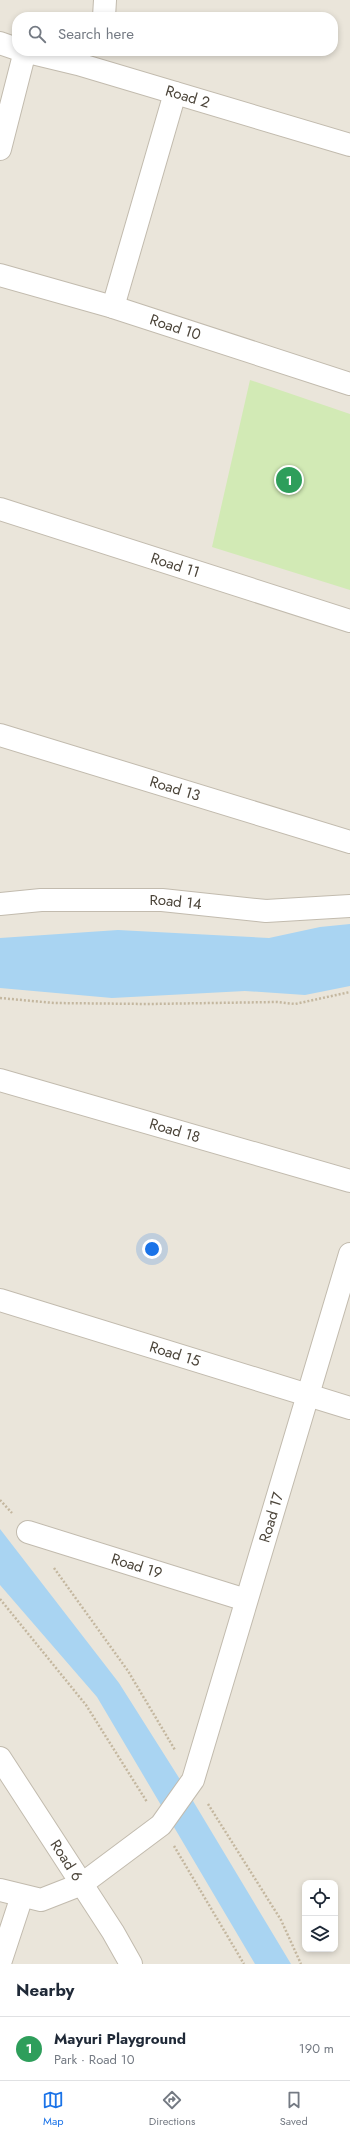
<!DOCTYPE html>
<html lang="en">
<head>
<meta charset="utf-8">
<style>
	:root { --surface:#fff; --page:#f2f2f3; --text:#1f2937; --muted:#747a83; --line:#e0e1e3; --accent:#1a73e8 }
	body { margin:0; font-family:Jost,sans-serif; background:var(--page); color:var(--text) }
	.controls { position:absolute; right:12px; bottom:12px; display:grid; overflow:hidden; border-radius:8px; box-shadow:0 2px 6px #0003 }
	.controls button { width:36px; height:36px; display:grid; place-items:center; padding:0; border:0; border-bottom:1px solid var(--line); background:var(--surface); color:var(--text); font:20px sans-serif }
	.you { position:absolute; left:152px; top:1249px; width:14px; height:14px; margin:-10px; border:3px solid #fff; border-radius:50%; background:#1a73e8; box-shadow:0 0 0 6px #1a73e833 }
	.badge { display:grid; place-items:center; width:26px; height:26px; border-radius:50%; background:var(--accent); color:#fff; font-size:13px; font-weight:700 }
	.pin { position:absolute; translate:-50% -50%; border:2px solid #fff; box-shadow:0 1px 4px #0006 }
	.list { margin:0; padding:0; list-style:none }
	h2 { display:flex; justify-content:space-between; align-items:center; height:52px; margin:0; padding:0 16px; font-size:17px }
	h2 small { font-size:13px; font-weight:400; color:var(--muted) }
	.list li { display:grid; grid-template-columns:26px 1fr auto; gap:12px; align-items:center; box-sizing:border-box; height:64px; padding:0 16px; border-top:1px solid var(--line) }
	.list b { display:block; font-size:15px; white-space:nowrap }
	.list p { margin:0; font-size:13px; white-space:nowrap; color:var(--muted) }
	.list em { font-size:13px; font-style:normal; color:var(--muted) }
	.icon { flex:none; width:22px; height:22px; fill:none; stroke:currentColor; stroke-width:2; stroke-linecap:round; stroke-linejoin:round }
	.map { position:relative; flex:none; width:350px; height:1964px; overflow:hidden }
	.search { position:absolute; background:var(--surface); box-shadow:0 2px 6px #0003; left:12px; right:12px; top:12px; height:44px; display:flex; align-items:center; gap:10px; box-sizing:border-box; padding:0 14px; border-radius:16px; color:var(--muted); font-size:15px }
	.sheet { height:116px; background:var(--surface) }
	nav { display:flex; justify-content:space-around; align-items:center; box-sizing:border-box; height:56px; border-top:1px solid var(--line); background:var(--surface); font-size:11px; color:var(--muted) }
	nav a { display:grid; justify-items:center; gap:2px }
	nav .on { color:var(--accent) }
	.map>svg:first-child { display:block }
</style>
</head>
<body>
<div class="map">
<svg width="350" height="1964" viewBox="0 0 350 1964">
	<rect width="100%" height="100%" fill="#f6f3ec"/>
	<!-- residential -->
	<path fill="#eae5da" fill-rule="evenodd" d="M0 0H350V1964H0ZM17 17H333V51H17ZM305 1883H335V1949H305Z"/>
	<!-- green -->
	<path fill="#d2eab5" d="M250 380 350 414V590L212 547Z"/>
	<!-- water -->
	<g fill="#a9d4f2">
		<path d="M350 924V986L305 995 245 991 112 998 0 988V938L118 930 269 938 320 927Z"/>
		<path d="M0 1529 119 1683 181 1781 291 1964H255L97 1697 0 1585Z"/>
	</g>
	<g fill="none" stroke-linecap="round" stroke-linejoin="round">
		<!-- minor casing -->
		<g stroke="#c2bbae" stroke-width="24">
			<g id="minor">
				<path d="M104 17 105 0"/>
				<path d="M0 43 17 49"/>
				<path id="s1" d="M24 51 78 64 350 145"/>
				<path d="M0 149 25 51"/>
				<path id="s2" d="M0 275 113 307 350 384"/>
				<path d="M113 307 175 93"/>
				<path id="s3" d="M0 509 350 621"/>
				<path id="s4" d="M0 735 350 842"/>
				<path id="s5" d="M0 904 41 900H162L266 911 350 906"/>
				<path id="s6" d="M0 1080 350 1181"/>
				<path id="s7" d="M0 1300 350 1408"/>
				<path id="s8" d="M28 1532 246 1600"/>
				<path id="s9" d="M0 1758 113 1932 131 1964"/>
				<path id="s10" d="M0 1890 41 1900 82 1884 161 1825 193 1780 350 1254"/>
				<path d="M0 1963 22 1896"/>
			</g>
		</g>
		<!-- path -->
		<g stroke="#c4b79f" stroke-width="2.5" stroke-dasharray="2 2" stroke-linecap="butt">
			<path d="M0 998 54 1003 148 1004 277 1002 295 1004 350 992"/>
			<path d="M0 1500 12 1513"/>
			<path d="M54 1568 128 1671 175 1750"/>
			<path d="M0 1599 86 1705 147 1802"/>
			<path d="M208 1804 281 1920 301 1964"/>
			<path d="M174 1846 244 1964"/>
		</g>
		<!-- minor -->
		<use href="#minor" stroke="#fff" stroke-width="22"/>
	</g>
	<g text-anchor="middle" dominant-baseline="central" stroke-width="4" stroke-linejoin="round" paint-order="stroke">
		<!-- street labels -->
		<g font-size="15" fill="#4b4439" stroke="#fff">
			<text stroke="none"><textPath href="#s1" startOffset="170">Road 2</textPath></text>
			<text stroke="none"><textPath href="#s2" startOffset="183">Road 10</textPath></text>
			<text stroke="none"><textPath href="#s3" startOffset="184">Road 11</textPath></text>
			<text stroke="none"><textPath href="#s4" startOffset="183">Road 13</textPath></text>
			<text stroke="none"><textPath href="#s5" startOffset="176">Road 14</textPath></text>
			<text stroke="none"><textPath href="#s6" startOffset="182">Road 18</textPath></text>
			<text stroke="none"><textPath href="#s7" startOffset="183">Road 15</textPath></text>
			<text stroke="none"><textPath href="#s10" startOffset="514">Road 17</textPath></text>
			<text stroke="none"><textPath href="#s8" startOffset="114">Road 19</textPath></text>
			<text stroke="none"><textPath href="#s9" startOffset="122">Road 6</textPath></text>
		</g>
	</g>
</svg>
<div class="controls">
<button><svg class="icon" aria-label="locate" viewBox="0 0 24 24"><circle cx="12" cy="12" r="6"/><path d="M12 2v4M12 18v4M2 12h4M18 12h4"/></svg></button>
<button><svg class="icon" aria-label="layers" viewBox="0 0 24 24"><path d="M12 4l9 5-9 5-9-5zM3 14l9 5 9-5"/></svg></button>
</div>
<div class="you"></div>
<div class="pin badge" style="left:289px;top:480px;background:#2e9e5b">1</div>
<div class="search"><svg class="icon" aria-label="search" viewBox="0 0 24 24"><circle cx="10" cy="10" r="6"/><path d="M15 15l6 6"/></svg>Search here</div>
</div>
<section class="sheet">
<h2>Nearby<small></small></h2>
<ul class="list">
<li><span class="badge" style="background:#2e9e5b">1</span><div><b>Mayuri Playground</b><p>Park · Road 10</p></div><em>190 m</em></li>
</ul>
</section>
<nav>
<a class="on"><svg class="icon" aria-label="map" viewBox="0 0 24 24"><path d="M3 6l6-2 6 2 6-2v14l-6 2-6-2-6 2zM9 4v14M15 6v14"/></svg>Map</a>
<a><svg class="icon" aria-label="directions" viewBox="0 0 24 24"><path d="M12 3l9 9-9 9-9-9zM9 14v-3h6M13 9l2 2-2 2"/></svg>Directions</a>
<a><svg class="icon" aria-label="saved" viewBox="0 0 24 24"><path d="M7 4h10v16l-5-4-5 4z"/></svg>Saved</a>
</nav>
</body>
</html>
